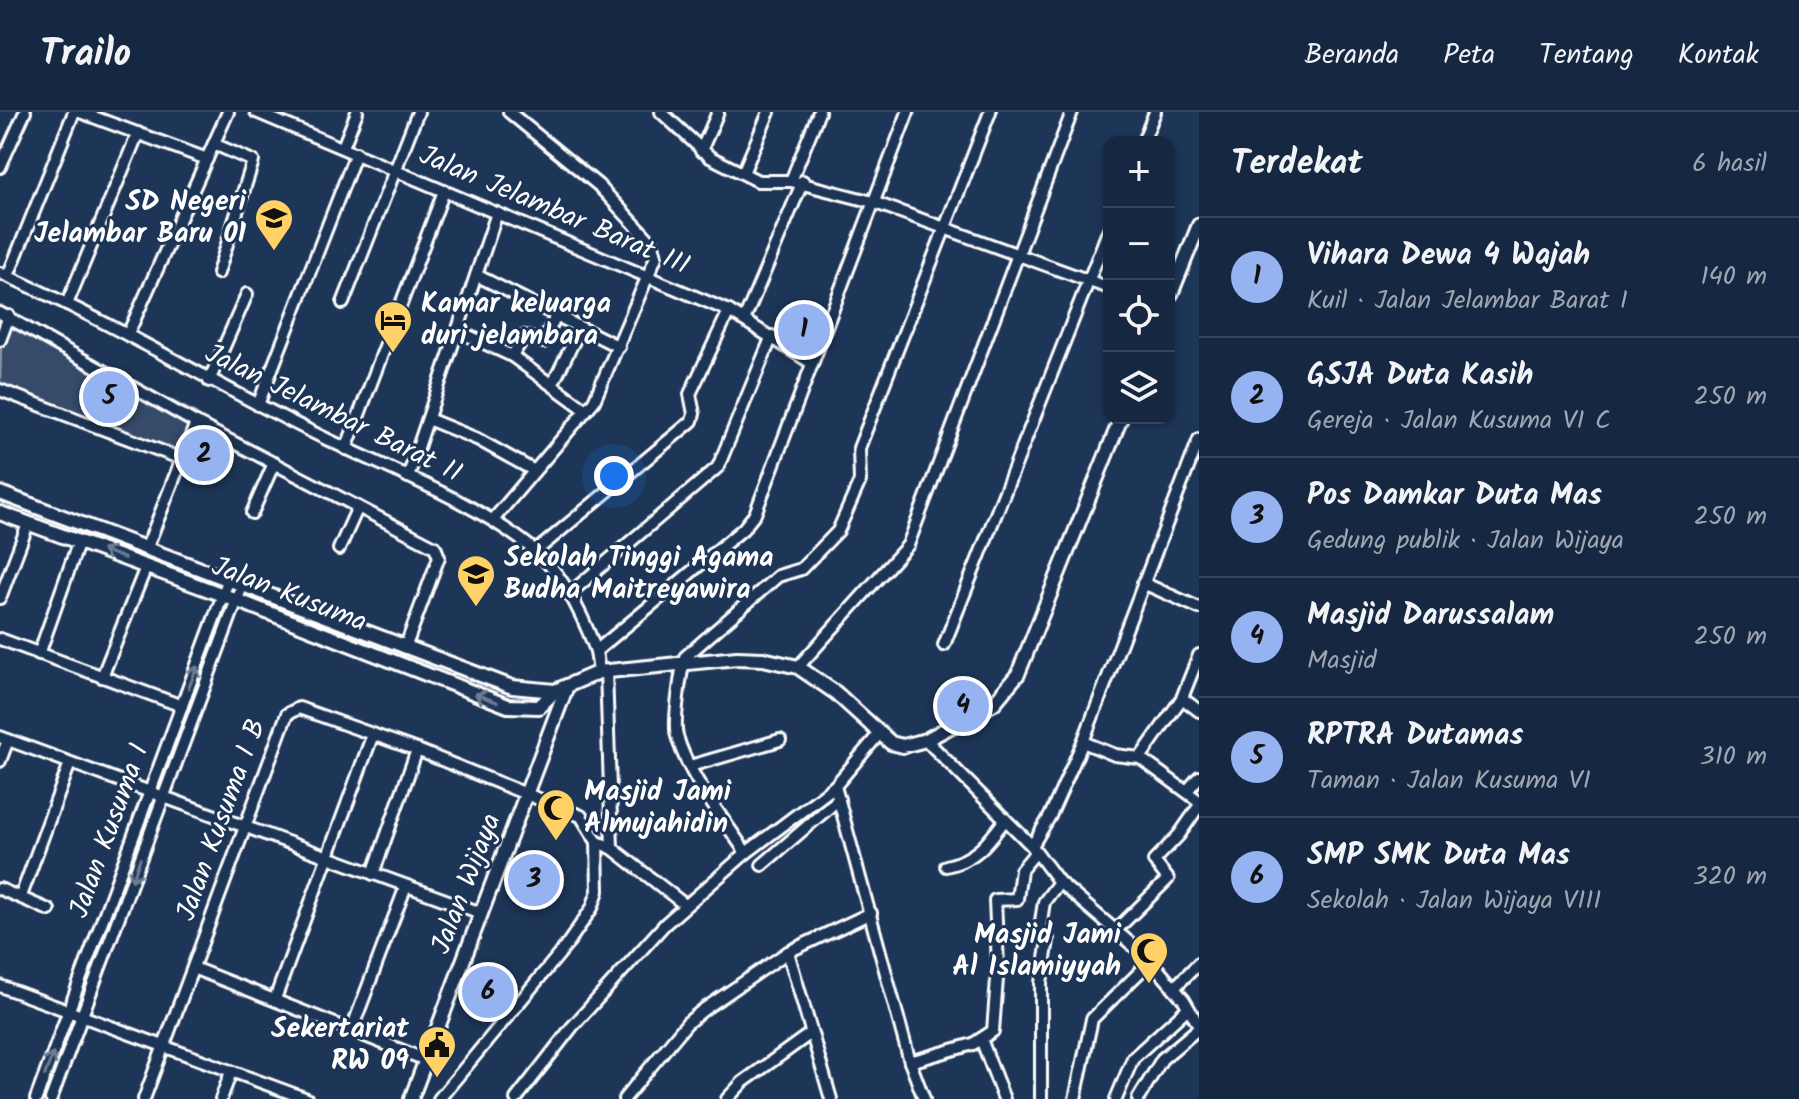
<!DOCTYPE html>
<html lang="id">
<head>
<meta charset="utf-8">
<style>
	:root { --surface:#162841; --page:#23344c; --text:#f1f3f6; --muted:#9ea6b1; --line:#35445a; --accent:#95b2f1 }
	body { margin:0; font-family:Kalam,sans-serif; background:var(--page); color:var(--text) }
	.controls { position:absolute; right:24px; top:24px; display:grid; overflow:hidden; border-radius:16px; box-shadow:0 2px 6px #0004 }
	.controls button { width:72px; height:72px; display:grid; place-items:center; padding:0; border:0; border-bottom:2px solid var(--line); background:var(--surface); color:var(--text); font:40px sans-serif }
	.you { position:absolute; left:614px; top:364px; width:28px; height:28px; margin:-20px; border:6px solid #fff; border-radius:50%; background:#1a73e8; box-shadow:0 0 0 12px #1a73e833 }
	.badge { display:grid; place-items:center; width:52px; height:52px; border-radius:50%; background:var(--accent); color:#111; font-size:26px; font-weight:700 }
	.pin { position:absolute; translate:-50% -50%; border:4px solid #fff; box-shadow:0 2px 8px #0006 }
	.list { margin:0; padding:0; list-style:none }
	h2 { display:flex; justify-content:space-between; align-items:center; height:104px; margin:0; padding:0 32px; font-size:34px }
	h2 small { font-size:26px; font-weight:400; color:var(--muted) }
	.list li { display:grid; grid-template-columns:52px 1fr auto; gap:24px; align-items:center; box-sizing:border-box; height:120px; padding:0 32px; border-top:2px solid var(--line) }
	.list b { display:block; font-size:30px; white-space:nowrap }
	.list p { margin:0; font-size:26px; white-space:nowrap; color:var(--muted) }
	.list em { font-size:26px; font-style:normal; color:var(--muted) }
	.icon { flex:none; width:44px; height:44px; fill:none; stroke:currentColor; stroke-width:2; stroke-linecap:round; stroke-linejoin:round }
	.map { position:relative; flex:none; width:1199px; height:987px; overflow:hidden }
	header { display:flex; align-items:center; gap:48px; box-sizing:border-box; height:112px; padding:0 40px; background:var(--surface); border-bottom:2px solid var(--line) }
	header strong { font-size:38px }
	nav { display:flex; gap:44px; margin-inline-start:auto; font-size:28px }
	main { display:flex }
	aside { flex:1; background:var(--surface) }
	.map>svg:first-child { display:block }
</style>
</head>
<body>
<header>
<strong>Trailo</strong>
<nav><a>Beranda</a><a>Peta</a><a>Tentang</a><a>Kontak</a></nav>
</header>
<main>
<div class="map">
<svg width="1199" height="987" viewBox="0 0 1199 987">
	<rect width="100%" height="100%" fill="#1d3557"/>
	<filter id="ink" filterUnits="userSpaceOnUse"><feTurbulence type="fractalNoise" baseFrequency=".0125" numOctaves="2"/><feDisplacementMap in="SourceGraphic" scale="16" xChannelSelector="R" yChannelSelector="G"/><feConvolveMatrix kernelMatrix="1 2 1 2 8 2 1 2 1" color-interpolation-filters="sRGB"/></filter>
	<g filter="url(#ink)">
		<!-- green -->
		<path fill="#364b69" stroke="#9aa5b4" stroke-width="2" d="M2 204 196 301 181 341 0 273Z"/>
		<g fill="none" stroke-linecap="round" stroke-linejoin="round">
			<!-- minor casing -->
			<g stroke="#fff" stroke-width="16">
				<g id="minor">
					<path d="M80 0 207 47"/>
					<path d="M256 0 729 199 810 250"/>
					<path d="M661 0 710 45 758 69H791"/>
					<path d="M819 0 791 69 873 90 1109 176"/>
					<path d="M1143 30 1155 0"/>
					<path d="M214 32 253 49 218 161"/>
					<path d="M343 35 357 0"/>
					<path d="M701 39 718 0"/>
					<path d="M0 55 25 0"/>
					<path d="M743 61 769 0"/>
					<path d="M0 161C106 207 205 267 308 318 383 356 467 384 533 437 563 461 583 504 596 539"/>
					<path d="M8 164 74 0"/>
					<path d="M478 164 619 235"/>
					<path d="M343 191 418 0"/>
					<path d="M67 192 138 21"/>
					<path d="M0 201 196 311 435 435 439 445 405 536"/>
					<path d="M745 206 803 69"/>
					<path d="M458 219 512 244 586 298"/>
					<path d="M128 222 228 0"/>
					<path d="M0 228 9 204"/>
					<path d="M512 244 525 224 543 230 556 204"/>
					<path d="M209 269 247 182"/>
					<path d="M552 273 580 217"/>
					<path d="M0 278 182 347"/>
					<path d="M258 293 356 41"/>
					<path d="M428 307 477 327 533 358"/>
					<path d="M346 337 444 79"/>
					<path d="M408 365 497 101"/>
					<path d="M252 401 274 351"/>
					<path d="M493 408 594 289 656 145 653 132 598 73 509 0"/>
					<path d="M147 435 196 311"/>
					<path d="M339 437 358 395"/>
					<path d="M536 439 692 309 694 302 690 282 729 199"/>
					<path d="M1143 471 1199 496"/>
					<path d="M569 482 718 355 772 224"/>
					<path d="M0 486 28 412"/>
					<path d="M0 527 182 594"/>
					<path d="M944 533 1109 117"/>
					<path d="M39 542 79 429"/>
					<path d="M798 555 908 433 1072 0"/>
					<path d="M606 559 612 736"/>
					<path d="M599 560 596 539 743 417 755 402 908 0"/>
					<path d="M102 565 146 455"/>
					<path d="M1182 586 1199 599"/>
					<path d="M0 625 481 801"/>
					<path d="M926 628 1032 734 1059 770 1151 849 1184 888 1199 914"/>
					<path d="M1083 630 1115 643 1140 646 1199 689"/>
					<path d="M1140 646 1182 586 1199 543"/>
					<path d="M0 649 8 628"/>
					<path d="M690 654 780 628"/>
					<path d="M835 674 910 950 924 987"/>
					<path d="M1187 679 1199 665"/>
					<path d="M597 730 612 736 685 793"/>
					<path d="M1032 734 1050 704 1083 630 1199 327"/>
					<path d="M746 741C723 705 689 666 677 624 673 611 681 559 685 545L778 464 801 457 838 419 860 369 859 336 990 0"/>
					<path d="M762 753 839 687"/>
					<path d="M946 754C975 748 987 732 1004 709"/>
					<path d="M373 762 417 638"/>
					<path d="M0 777 49 798"/>
					<path d="M21 784 70 651"/>
					<path d="M1115 819 1168 767 1154 749 1179 723 1199 694"/>
					<path d="M788 840 831 987"/>
					<path d="M193 856 426 948"/>
					<path d="M0 874 307 987"/>
					<path d="M1174 876 1199 851"/>
					<path d="M275 887 373 622"/>
					<path d="M352 917 406 774"/>
					<path d="M981 927 1004 987"/>
					<path d="M910 950 973 932 993 919 998 854 995 788 1017 787 1021 758 1036 740"/>
					<path d="M36 987 228 469"/>
					<path d="M51 987 242 474"/>
					<path d="M144 987 287 602 299 596 417 638 581 704 597 730 598 779 592 796 566 834 439 987"/>
					<path d="M221 987 231 960"/>
					<path d="M516 987 572 915 665 812 746 741 835 674 879 622"/>
					<path d="M624 987 687 911 703 898 788 840 871 801"/>
					<path d="M727 987 743 970 811 921"/>
					<path d="M1041 987V871L1048 828 1039 822 1044 790 1059 770"/>
					<path d="M1075 987 1092 907 1151 849"/>
					<path d="M1116 987 1133 946 1188 896"/>
					<path d="M1138 987 1162 947 1199 916"/>
				</g>
			</g>
			<!-- tertiary casing -->
			<g stroke="#fff" stroke-width="18">
				<g id="tertiary">
					<path d="M1171 182 1199 113"/>
					<path d="M0 381 512 575 555 579 599 560 737 546 763 547 798 555 836 581 891 631 903 634 926 628 994 591 1018 562 1121 306"/>
					<path d="M0 401 223 483 508 594 539 595 555 579"/>
					<path d="M411 987 567 574"/>
				</g>
			</g>
			<!-- minor -->
			<use href="#minor" stroke="#1d3557" stroke-width="10"/>
			<!-- tertiary -->
			<use href="#tertiary" stroke="#1d3557" stroke-width="12"/>
		</g>
		<!-- one-way arrows -->
		<defs><path id="oneway-shaft" d="M-6 0H5M1.5-3L5.5 0L1.5 3" fill="none" stroke-width="1.6" stroke-linecap="round" stroke-linejoin="round" transform="scale(2)"/></defs>
		<g stroke="#6c7c92">
			<use href="#oneway-shaft" transform="translate(113 442) rotate(-159)"/>
			<use href="#oneway-shaft" transform="translate(193 565) rotate(-69)"/>
			<use href="#oneway-shaft" transform="translate(486 586) rotate(-159)"/>
			<use href="#oneway-shaft" transform="translate(136 758) rotate(110)"/>
			<use href="#oneway-shaft" transform="translate(49 952) rotate(-69)"/>
		</g>
	</g>
	<!-- icons -->
	<defs>
		<g id="school-pin" transform="scale(2)"><path d="M0 17L-7.5 6A9.5 9.5 0 1 1 7.5 6Z" fill="#ffd166" stroke="#1d3557"/><path d="M0-5L7-2L0 1L-7-2ZM-4 1L0 2.5L4 1V4Q0 6-4 4Z" fill="#111"/></g>
		<g id="hotel-pin" transform="scale(2)"><path d="M0 17L-7.5 6A9.5 9.5 0 1 1 7.5 6Z" fill="#ffd166" stroke="#1d3557"/><path d="M-6-4.5h1.5V1H6V5H4.5V3h-9V5H-6ZM-4 0a1.8 1.8 0 1 1 3.6 0ZM.5 0V-2.5h3Q6-2.5 6 0Z" fill="#111"/></g>
		<g id="university-pin" transform="scale(2)"><path d="M0 17L-7.5 6A9.5 9.5 0 1 1 7.5 6Z" fill="#ffd166" stroke="#1d3557"/><path d="M0-5L7-2L0 1L-7-2ZM-4 1L0 2.5L4 1V4Q0 6-4 4Z" fill="#111"/></g>
		<g id="mosque-pin" transform="scale(2)"><path d="M0 17L-7.5 6A9.5 9.5 0 1 1 7.5 6Z" fill="#ffd166" stroke="#1d3557"/><path d="M3.5-4.9A6 6 0 1 0 3.5 4.9A5 5 0 1 1 3.5-4.9Z" fill="#111"/></g>
		<g id="civic-pin" transform="scale(2)"><path d="M0 17L-7.5 6A9.5 9.5 0 1 1 7.5 6Z" fill="#ffd166" stroke="#1d3557"/><path d="M-.6-6.5H3V-4.5H.6V-3L4-1V1h2V6H-6V1h2V-1L-.6-3ZM-1.2 2.5V6h2.4V2.5Z" fill="#111"/></g>
	</defs>
	<g fill-rule="evenodd">
		<use href="#school-pin" x="274" y="106"/>
		<use href="#hotel-pin" x="393" y="208"/>
		<use href="#university-pin" x="476" y="462"/>
		<use href="#mosque-pin" x="556" y="696"/>
		<use href="#mosque-pin" x="1149" y="839"/>
		<use href="#civic-pin" x="437" y="933"/>
	</g>
	<g text-anchor="middle" dominant-baseline="central" stroke-width="6" stroke-linejoin="round" paint-order="stroke">
		<!-- poi labels -->
		<g font-size="28" font-weight="bold" fill="#fff" stroke="#1d3557" text-anchor="end">
			<text x="246" y="90">SD Negeri<tspan x="246" dy="32">Jelambar Baru 01</tspan></text>
			<text x="421" y="192" text-anchor="start">Kamar keluarga<tspan x="421" dy="32">duri jelambara</tspan></text>
			<text x="504" y="446" text-anchor="start">Sekolah Tinggi Agama<tspan x="504" dy="32">Budha Maitreyawira</tspan></text>
			<text x="584" y="680" text-anchor="start">Masjid Jami<tspan x="584" dy="32">Almujahidin</tspan></text>
			<text x="1121" y="823">Masjid Jami<tspan x="1121" dy="32">Al Islamiyyah</tspan></text>
			<text x="409" y="917">Sekertariat<tspan x="409" dy="32">RW 09</tspan></text>
		</g>
		<!-- street labels -->
		<g font-size="28" fill="#fff" stroke="#1d3557">
			<text transform="translate(554 99) rotate(23)">Jalan Jelambar Barat III</text>
			<text transform="translate(333 302) rotate(26)">Jalan Jelambar Barat II</text>
			<text transform="translate(289 483) rotate(21)">Jalan Kusuma</text>
			<text transform="translate(222 708) rotate(-70)">Jalan Kusuma I B</text>
			<text transform="translate(110 719) rotate(-70)">Jalan Kusuma I</text>
			<text transform="translate(467 772) rotate(-69)">Jalan Wijaya</text>
		</g>
	</g>
</svg>
<div class="controls">
<button>+</button>
<button>−</button>
<button><svg class="icon" aria-label="locate" viewBox="0 0 24 24"><circle cx="12" cy="12" r="6"/><path d="M12 2v4M12 18v4M2 12h4M18 12h4"/></svg></button>
<button><svg class="icon" aria-label="layers" viewBox="0 0 24 24"><path d="M12 4l9 5-9 5-9-5zM3 14l9 5 9-5"/></svg></button>
</div>
<div class="you"></div>
<div class="pin badge" style="left:804px;top:218px">1</div>
<div class="pin badge" style="left:204px;top:343px">2</div>
<div class="pin badge" style="left:534px;top:768px">3</div>
<div class="pin badge" style="left:963px;top:594px">4</div>
<div class="pin badge" style="left:109px;top:285px">5</div>
<div class="pin badge" style="left:488px;top:880px">6</div>
</div>
<aside>
<h2>Terdekat<small>6 hasil</small></h2>
<ul class="list">
<li><span class="badge">1</span><div><b>Vihara Dewa 4 Wajah</b><p>Kuil · Jalan Jelambar Barat I</p></div><em>140 m</em></li>
<li><span class="badge">2</span><div><b>GSJA Duta Kasih</b><p>Gereja · Jalan Kusuma VI C</p></div><em>250 m</em></li>
<li><span class="badge">3</span><div><b>Pos Damkar Duta Mas</b><p>Gedung publik · Jalan Wijaya</p></div><em>250 m</em></li>
<li><span class="badge">4</span><div><b>Masjid Darussalam</b><p>Masjid</p></div><em>250 m</em></li>
<li><span class="badge">5</span><div><b>RPTRA Dutamas</b><p>Taman · Jalan Kusuma VI</p></div><em>310 m</em></li>
<li><span class="badge">6</span><div><b>SMP SMK Duta Mas</b><p>Sekolah · Jalan Wijaya VIII</p></div><em>320 m</em></li>
</ul>
</aside>
</main>
</body>
</html>
